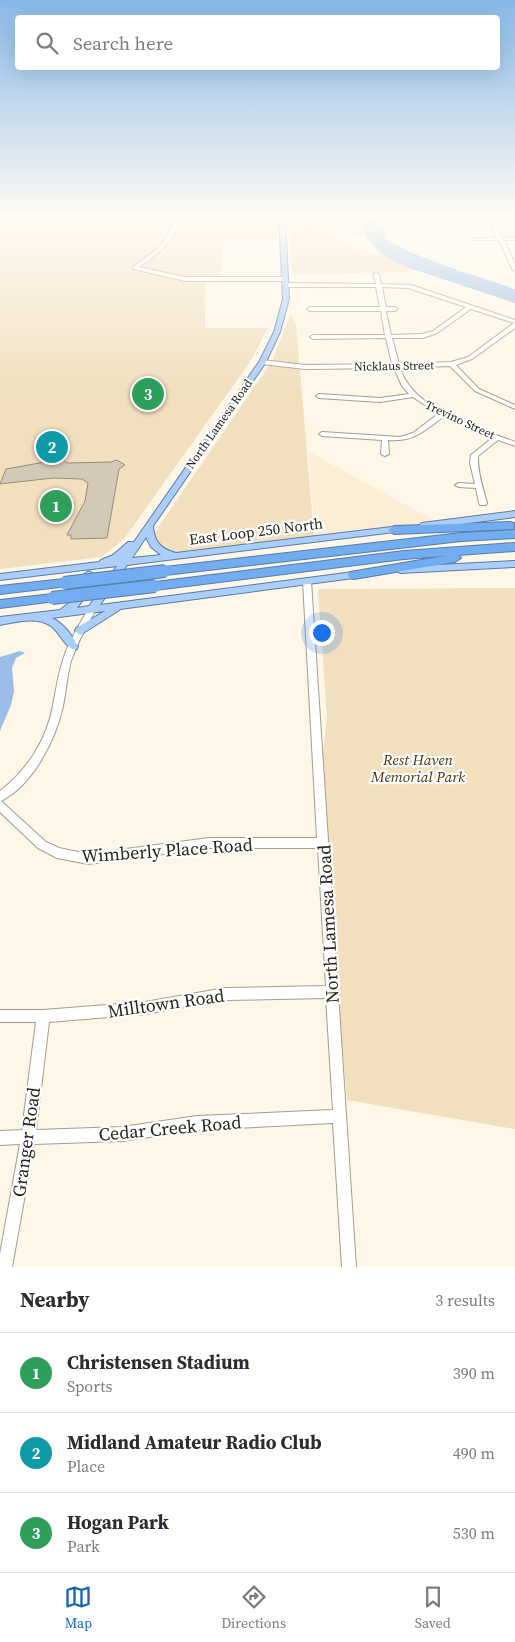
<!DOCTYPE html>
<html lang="en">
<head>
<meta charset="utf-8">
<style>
	:root { --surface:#fff; --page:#f7f7f7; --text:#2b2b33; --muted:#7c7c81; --line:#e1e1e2; --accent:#1665b4 }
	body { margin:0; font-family:"Source Serif 4",serif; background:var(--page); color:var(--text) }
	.you { position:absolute; left:321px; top:632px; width:18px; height:18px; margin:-12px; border:4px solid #fff; border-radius:50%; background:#1a73e8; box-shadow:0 0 0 8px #1a73e833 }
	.badge { display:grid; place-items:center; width:32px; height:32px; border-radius:50%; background:var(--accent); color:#fff; font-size:16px; font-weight:700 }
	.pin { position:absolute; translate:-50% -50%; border:2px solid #fff; box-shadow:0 1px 5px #0006 }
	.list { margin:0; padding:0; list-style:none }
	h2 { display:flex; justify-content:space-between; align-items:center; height:65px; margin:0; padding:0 20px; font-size:21px }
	h2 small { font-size:16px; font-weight:400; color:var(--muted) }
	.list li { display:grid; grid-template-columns:32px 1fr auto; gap:15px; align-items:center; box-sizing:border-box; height:80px; padding:0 20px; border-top:1px solid var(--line) }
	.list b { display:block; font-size:19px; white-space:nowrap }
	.list p { margin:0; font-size:16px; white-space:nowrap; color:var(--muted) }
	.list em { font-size:16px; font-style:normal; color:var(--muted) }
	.icon { flex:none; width:28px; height:28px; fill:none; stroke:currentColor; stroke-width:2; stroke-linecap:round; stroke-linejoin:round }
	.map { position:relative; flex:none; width:515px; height:1267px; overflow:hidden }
	.search { position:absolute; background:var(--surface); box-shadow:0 5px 20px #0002; left:15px; right:15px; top:15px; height:55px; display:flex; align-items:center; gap:12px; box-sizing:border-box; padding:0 18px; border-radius:5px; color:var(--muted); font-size:19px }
	.sheet { height:305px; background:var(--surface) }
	nav { display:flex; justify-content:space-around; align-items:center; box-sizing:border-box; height:70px; border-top:1px solid var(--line); background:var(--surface); font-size:14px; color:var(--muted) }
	nav a { display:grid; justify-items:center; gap:2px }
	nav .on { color:var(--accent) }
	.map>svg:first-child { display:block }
</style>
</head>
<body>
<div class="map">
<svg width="515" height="1267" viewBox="0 0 515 1267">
	<rect width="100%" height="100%" fill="#fef6e7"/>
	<!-- built -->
	<path fill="#fceed4" d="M309 452 435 521 315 535Z"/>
	<!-- green -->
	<g fill="#f1dfbe">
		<path d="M0 217H276L278 238 224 239 221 275 205 276V328H268L250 362 124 539 101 557 0 569Z"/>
		<path d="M300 217H366L364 232 366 236 351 234Z"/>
		<path d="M495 217H515V237L504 236Z"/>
		<path d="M289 223C302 224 322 231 334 237 349 244 363 258 381 253L397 263 410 268 408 272 292 274Z"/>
		<path d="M290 315 296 323 314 537 175 553 160 548 153 535 272 361Z"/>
		<path d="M515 588V1129L347 1100 326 852 322 764 327 717 318 589Z"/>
	</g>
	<!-- water -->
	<g fill="#9abee9">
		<path d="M366 217H382L385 239C425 262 471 274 515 289V303C488 294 461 285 434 276 419 271 403 267 390 259 376 251 357 234 366 217Z"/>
		<path d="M20 651 25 653 16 658 12 668 14 691 11 705 0 731V657Z"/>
	</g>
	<!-- building -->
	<path fill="#d3c9b7" stroke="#978d7c" d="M62 459 67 463 111 462 117 460 125 465 119 469 107 538 71 539V535H67L85 501 88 483 82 479 53 478 0 484 6 469Z"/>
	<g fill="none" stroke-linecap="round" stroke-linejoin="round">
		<!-- minor casing -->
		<g stroke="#a69c8b" stroke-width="2">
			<g id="minor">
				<path d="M174 217H178C176 241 158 254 139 267L185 277H285L288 279 285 281H185L133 269V267C152 254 171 241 174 217Z"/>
				<path d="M488 217H492L502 238H515V240H504L515 264V271L512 269 499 240H474L472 239 474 238H497Z"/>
				<path d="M376 272 379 274 381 284 411 285 515 320V328L472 359 456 365 479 389 515 405V409L475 391 450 366 400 368C414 411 477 427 515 442V446L498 440 478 456C477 471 483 488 487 503L486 505H480L479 503 476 488 459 487 455 485 459 483 475 484 470 463 471 455 492 438 443 417C424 431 414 442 388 440L389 454 385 456 381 454 382 440 322 436 319 434 322 432 400 437 413 433 438 414 413 397 380 402 319 398 316 396 319 394 380 398 409 394 402 386 394 368 305 369 262 364 259 362 262 360 305 365 392 364 386 338 313 339 310 337 313 335H385L381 311H310L307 309 310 307H380L376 287H286L283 285 286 283 376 284 373 274ZM382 287 408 288 466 307 433 331 422 334 391 335 386 311H395L398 309 395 307H386ZM471 309 514 323 468 357 451 362 399 364 392 338H423L437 333Z"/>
				<path d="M307 578 311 581 356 1267H342L333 1123 197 1130 122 1141 34 1144 12 1267H0V1254L20 1144 0 1145V1131L22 1130 36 1022H0V1010H43L145 1002 225 988 326 986 318 848H209L88 864 57 858 38 848 0 812V791C27 770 47 740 53 705 56 690 58 675 63 660 68 642 79 626 88 609L92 606 96 609C87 626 77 643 71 661 67 676 66 691 63 706 56 739 33 785 1 801L46 842 59 848 88 854 209 838H317L303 581ZM326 998 333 1110 197 1116 122 1127 36 1130 49 1022 145 1014 225 1000Z"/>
			</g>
		</g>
		<!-- major casing -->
		<g stroke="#587da7" stroke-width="2">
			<g id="major">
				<path d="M279 217H285L289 299 280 332 266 362 153 526C154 542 161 549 176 553L400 526 403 527 404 529 403 531 127 565 100 605 361 571 366 574 361 577 120 609 118 611 80 635 75 631 76 628 105 611 52 618C64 624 71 634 78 646L77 649C66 651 60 632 51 626 36 616 17 622 0 625V617L60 610 73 600 81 589 85 583 84 574 89 571 94 574 95 583 77 608 89 606 117 566 0 580V574L99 562 101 560 113 555 128 542H134L259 362 274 332 283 299ZM146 537 151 547 161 555 132 558Z"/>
				<path d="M515 511V517L422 529 418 526 422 523Z"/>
				<path d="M515 561V567L400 573 395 570 400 567Z"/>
			</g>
		</g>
		<!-- highway casing -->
		<g stroke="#587da7" stroke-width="2">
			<g id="highway">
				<path d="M510 522 514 523V529L394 534 388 530 394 526Z"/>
				<path d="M515 530V538L461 541 165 575 159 571 165 567 461 533Z"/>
				<path d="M515 543V551L458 555 461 558 455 562 354 579 350 578 348 575 350 572 445 556 404 559 155 590 149 586 155 582 404 551Z"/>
				<path d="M64 579 70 583 68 586 0 594V586Z"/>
				<path d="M52 594 56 595 58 598 56 601 0 608V600Z"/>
			</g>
		</g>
		<!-- minor -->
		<use href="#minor" fill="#fff" fill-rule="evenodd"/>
		<!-- major -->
		<use href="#major" fill="#aacef7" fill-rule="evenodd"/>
		<!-- highway -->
		<use href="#highway" fill="#72adf1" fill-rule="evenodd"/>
		<!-- highway-bridge casing -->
		<g stroke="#587da7" stroke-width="14" stroke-linecap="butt">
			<g id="highway-bridge">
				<path d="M64 583 165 571"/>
				<path d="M52 598 155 586"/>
			</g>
		</g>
		<!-- highway-bridge -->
		<use href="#highway-bridge" stroke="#72adf1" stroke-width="12"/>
	</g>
	<!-- sky -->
	<linearGradient id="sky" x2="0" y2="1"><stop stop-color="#89b8e8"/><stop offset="0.55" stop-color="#fffbf4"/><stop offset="1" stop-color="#fffbf4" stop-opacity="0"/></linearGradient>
	<rect width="515" height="394" fill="url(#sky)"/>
	<g text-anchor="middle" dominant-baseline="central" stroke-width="4.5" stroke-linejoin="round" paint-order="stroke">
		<!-- far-street labels -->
		<g font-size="12" fill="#27241d" stroke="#fff">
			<text transform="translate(394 366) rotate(-1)">Nicklaus Street</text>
			<text transform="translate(460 420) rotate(25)">Trevino Street</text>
			<text transform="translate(219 424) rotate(-55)">North Lamesa Road</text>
		</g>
		<!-- street labels -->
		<g font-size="15" fill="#27241d" stroke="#fff">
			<text transform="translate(256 531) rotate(-7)">East Loop 250 North</text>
		</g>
		<!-- park labels -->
		<g font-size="15" font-style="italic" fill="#47340b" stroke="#fff">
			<text x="418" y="759">Rest Haven<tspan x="418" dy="17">Memorial Park</tspan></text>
		</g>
		<!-- near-street labels -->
		<g font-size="18" fill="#27241d" stroke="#fff">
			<text transform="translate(167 850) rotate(-4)">Wimberly Place Road</text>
			<text transform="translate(328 924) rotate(-93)">North Lamesa Road</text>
			<text transform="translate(166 1003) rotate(-8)">Milltown Road</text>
			<text transform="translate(170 1128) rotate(-5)">Cedar Creek Road</text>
			<text transform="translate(26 1142) rotate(-82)">Granger Road</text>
		</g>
	</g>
</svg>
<div class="you"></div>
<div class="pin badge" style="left:56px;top:506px;background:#2e9e5b">1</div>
<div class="pin badge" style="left:52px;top:447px;background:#0f9aa8">2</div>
<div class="pin badge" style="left:148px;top:394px;background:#2e9e5b">3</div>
<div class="search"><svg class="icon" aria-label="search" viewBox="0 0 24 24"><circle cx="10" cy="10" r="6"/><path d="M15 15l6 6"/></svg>Search here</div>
</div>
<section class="sheet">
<h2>Nearby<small>3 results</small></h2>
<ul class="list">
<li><span class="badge" style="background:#2e9e5b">1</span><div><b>Christensen Stadium</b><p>Sports</p></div><em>390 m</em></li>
<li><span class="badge" style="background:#0f9aa8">2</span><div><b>Midland Amateur Radio Club</b><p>Place</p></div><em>490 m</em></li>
<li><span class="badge" style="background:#2e9e5b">3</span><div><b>Hogan Park</b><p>Park</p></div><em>530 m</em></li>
</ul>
</section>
<nav>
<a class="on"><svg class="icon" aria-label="map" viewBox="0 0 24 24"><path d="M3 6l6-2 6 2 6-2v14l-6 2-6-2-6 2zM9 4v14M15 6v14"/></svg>Map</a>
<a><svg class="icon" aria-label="directions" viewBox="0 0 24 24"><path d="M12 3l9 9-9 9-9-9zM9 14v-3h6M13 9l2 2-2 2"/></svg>Directions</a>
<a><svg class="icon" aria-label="saved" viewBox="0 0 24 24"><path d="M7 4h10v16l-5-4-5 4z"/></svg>Saved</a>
</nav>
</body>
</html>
